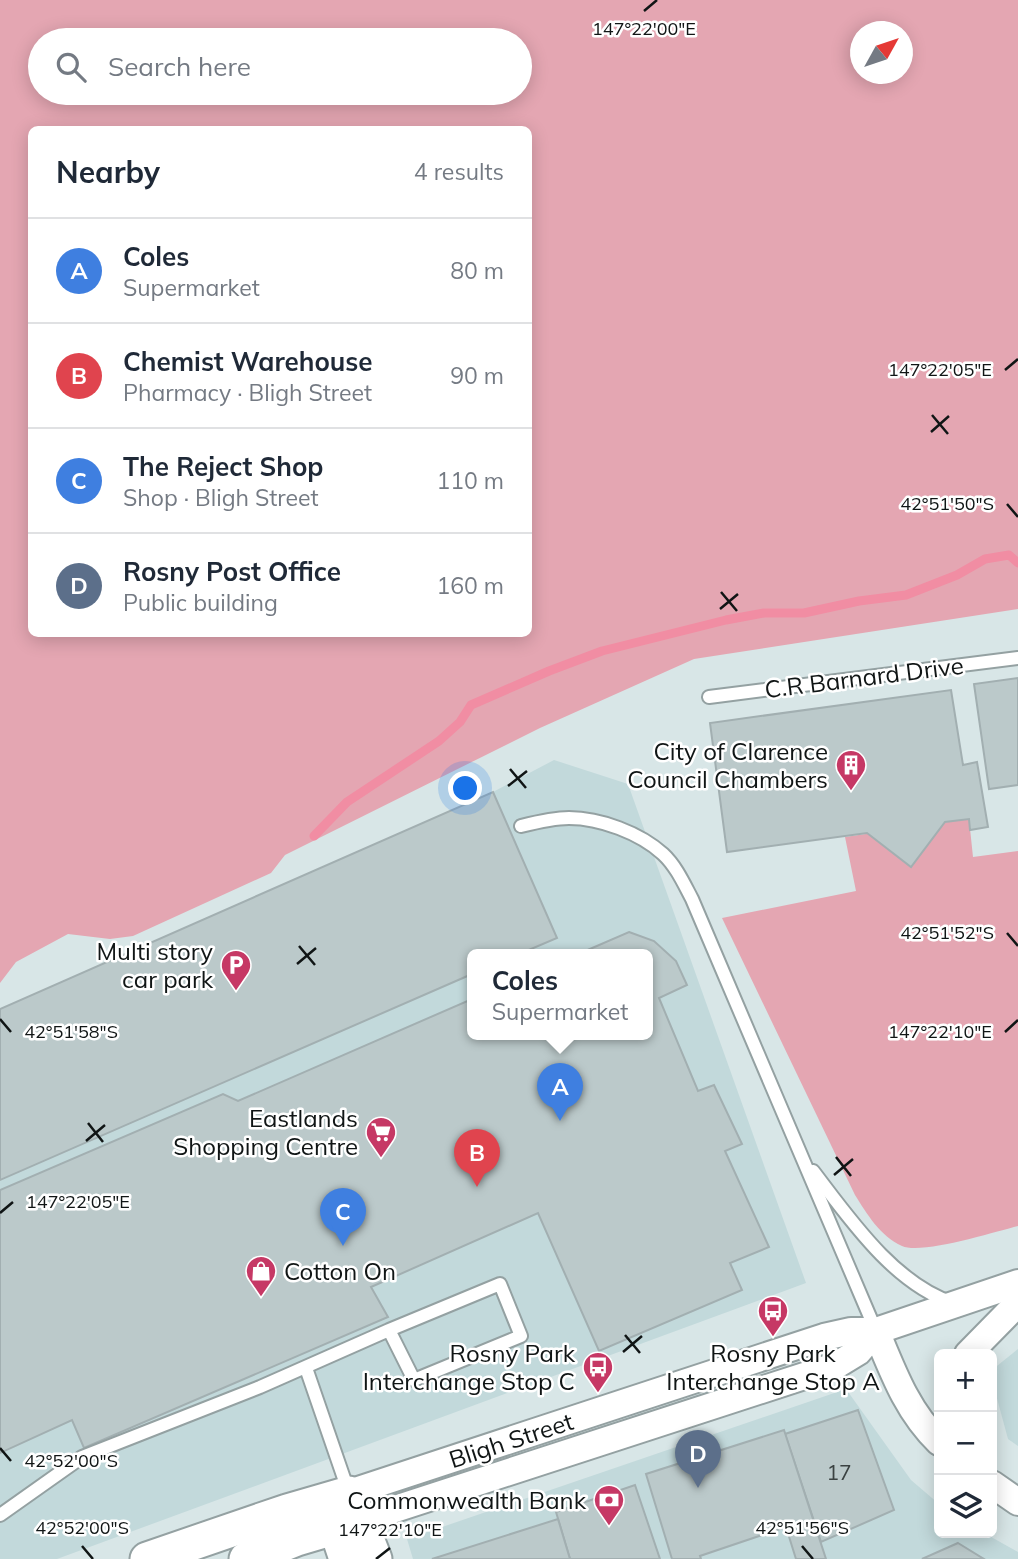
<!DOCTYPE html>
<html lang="en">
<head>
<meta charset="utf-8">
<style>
	:root { --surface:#fff; --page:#f2f2f3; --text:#1f2937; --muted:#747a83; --line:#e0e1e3; --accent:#d93025 }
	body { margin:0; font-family:Mulish,sans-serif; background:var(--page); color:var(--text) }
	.controls { position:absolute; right:21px; bottom:21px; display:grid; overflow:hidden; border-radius:10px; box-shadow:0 4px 18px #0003 }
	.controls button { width:63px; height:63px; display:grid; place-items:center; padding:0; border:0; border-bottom:2px solid var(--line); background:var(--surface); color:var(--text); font:35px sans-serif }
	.compass { position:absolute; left:850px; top:21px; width:63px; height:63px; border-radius:50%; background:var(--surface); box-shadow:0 4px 18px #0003; rotate:50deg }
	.you { position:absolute; left:466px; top:789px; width:24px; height:24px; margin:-18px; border:5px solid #fff; border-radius:50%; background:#1a73e8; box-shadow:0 0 0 10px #1a73e833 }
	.badge { display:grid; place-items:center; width:46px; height:46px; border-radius:50%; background:var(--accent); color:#fff; font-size:23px; font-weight:700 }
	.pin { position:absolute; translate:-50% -58px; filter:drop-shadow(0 2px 4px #0008) }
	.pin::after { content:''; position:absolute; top:37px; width:24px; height:21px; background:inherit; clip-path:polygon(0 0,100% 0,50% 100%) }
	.popup { position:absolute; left:467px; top:949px; width:186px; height:91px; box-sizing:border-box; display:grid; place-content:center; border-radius:10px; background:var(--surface); filter:drop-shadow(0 2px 5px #0005); font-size:23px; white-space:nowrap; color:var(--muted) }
	.popup b { font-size:26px; color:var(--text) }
	.popup::after { content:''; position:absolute; left:50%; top:100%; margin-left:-14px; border:14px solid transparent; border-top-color:var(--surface) }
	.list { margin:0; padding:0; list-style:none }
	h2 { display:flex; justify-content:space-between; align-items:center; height:91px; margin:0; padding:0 28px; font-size:30px }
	h2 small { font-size:23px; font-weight:400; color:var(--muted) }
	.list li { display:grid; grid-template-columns:46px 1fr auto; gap:21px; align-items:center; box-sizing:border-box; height:105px; padding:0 28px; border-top:2px solid var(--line) }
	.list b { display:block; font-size:26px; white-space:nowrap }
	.list p { margin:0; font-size:23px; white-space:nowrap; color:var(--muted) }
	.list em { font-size:23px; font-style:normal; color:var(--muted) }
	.icon { flex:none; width:38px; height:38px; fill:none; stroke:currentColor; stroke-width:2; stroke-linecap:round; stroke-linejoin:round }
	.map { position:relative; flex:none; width:1018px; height:1559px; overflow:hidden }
	.search { position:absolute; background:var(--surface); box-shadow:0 4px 18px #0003; left:28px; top:28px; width:504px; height:77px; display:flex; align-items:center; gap:18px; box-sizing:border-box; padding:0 24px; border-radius:38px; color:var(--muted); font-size:26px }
	.panel { position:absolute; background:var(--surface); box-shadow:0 4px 18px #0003; left:28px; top:126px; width:504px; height:511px; border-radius:10px }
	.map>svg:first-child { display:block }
</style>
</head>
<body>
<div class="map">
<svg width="1018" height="1559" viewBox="0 0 1018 1559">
	<rect width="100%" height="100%" fill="#d8e6e7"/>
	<!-- built -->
	<g fill="#c2d9db" fill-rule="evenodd">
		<path d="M554 760 628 784 806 1283 57 1559H0V1009L493 792ZM472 955H648V1035H472Z"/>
		<path d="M1018 1349V1446L1008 1439 992 1380V1370Z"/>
		<path d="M846 1389 911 1480 939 1504V1533H984L1018 1552V1559H413L407 1539Z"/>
	</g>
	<!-- green -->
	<g fill="#e4a6b2" fill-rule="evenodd">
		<path d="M0 0H1018V609L694 659 540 728 285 855 271 873 133 936 110 939 68 934 16 962 0 983ZM860 32H902V74H860ZM40 40H520V93H40ZM32 130H528V634H32Z"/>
		<path d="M969 819 973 857 1018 851V1226C994 1232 921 1255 902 1246 880 1236 867 1214 855 1195L722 918 856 891 845 837Z"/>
	</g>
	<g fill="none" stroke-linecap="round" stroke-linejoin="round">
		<!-- stream -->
		<path stroke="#f18da3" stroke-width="9" d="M314 836 347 802 439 741 460 722 471 705 549 671 602 651 726 620 764 613H804L859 601 906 595 957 575 985 559 1009 555 1018 563"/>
	</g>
	<!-- building -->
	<g fill="#bbc9ca" stroke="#a2afb1" stroke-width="2">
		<path d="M1018 678V785L989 789 974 684Z"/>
		<path d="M951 690 963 765 977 762 988 827 970 830 969 819 945 822 911 867 867 833 727 852 710 723Z"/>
		<path d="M493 792 557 938 517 955H472V974L0 1180V1009Z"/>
		<path d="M629 932 654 941 676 961 687 985 659 998 698 1091 714 1085 742 1144 725 1151 769 1247 730 1263 742 1290 599 1351 538 1213 371 1287 388 1317 84 1448 72 1420 0 1453V1190L223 1094 238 1101 472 999V1035H648V955H576Z"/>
		<path d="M858 1410 894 1510 821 1542 785 1434Z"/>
		<path d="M784 1430 826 1559H796L786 1527 700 1556 701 1559H672L646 1474Z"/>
		<path d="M635 1485 660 1559H570L556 1512Z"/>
		<path d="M558 1519 570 1559H432Z"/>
		<path d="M958 1543 984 1559H922Z"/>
	</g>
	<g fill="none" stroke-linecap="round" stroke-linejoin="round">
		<!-- service casing -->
		<g stroke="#94a1a2" stroke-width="16">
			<g id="service">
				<path d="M709 697 1018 658"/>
				<path d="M521 826C537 822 553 818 569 818 600 818 640 833 663 854 676 866 684 884 692 899L876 1331"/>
				<path d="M813 1171C849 1218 894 1284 953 1303"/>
				<path d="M306 1368 349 1493"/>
				<path d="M0 1515 82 1457 260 1387 389 1330 500 1284 521 1336 414 1380 389 1330"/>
			</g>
		</g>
		<!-- minor casing -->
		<g stroke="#94a1a2" stroke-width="30">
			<g id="minor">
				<path d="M876 1331C893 1372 907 1411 939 1442"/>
				<path d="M968 1354 1018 1303"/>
				<path d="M992 1484 1018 1502"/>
				<path d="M349 1493 824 1337 851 1331H876L1018 1283"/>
				<path d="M361 1520 835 1366 858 1352 876 1331"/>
			</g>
		</g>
		<!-- tertiary casing -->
		<g stroke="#94a1a2" stroke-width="37">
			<g id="tertiary">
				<path d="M329 1508 346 1559"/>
				<path d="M147 1559 287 1511 349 1493 375 1559"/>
				<path d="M246 1559 297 1539 361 1520"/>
			</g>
		</g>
		<!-- service -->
		<use href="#service" stroke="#fff" stroke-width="12"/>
		<!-- minor -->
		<use href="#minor" stroke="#fff" stroke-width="26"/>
		<!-- tertiary -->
		<use href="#tertiary" stroke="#fff" stroke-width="33"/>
	</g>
	<!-- ticks -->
	<path fill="none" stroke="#101515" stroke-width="2.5" d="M644 11 657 0M1005 370 1018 359M932 415 948 434M931 432 949 416M1007 504 1018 517M721 592 737 611M720 609 738 594M510 769 526 788M508 786 527 771M1007 933 1018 946M299 946 315 965M297 964 316 948M0 1019 11 1032M1005 1032 1018 1020M88 1123 103 1142M86 1141 105 1125M836 1157 851 1176M834 1175 853 1159M0 1213 13 1202M625 1335 640 1353M623 1352 642 1336M0 1448 11 1461M82 1546 93 1559M802 1546 813 1559M376 1559 390 1548"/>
	<!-- icons -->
	<defs>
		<g id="building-pin" transform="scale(1.575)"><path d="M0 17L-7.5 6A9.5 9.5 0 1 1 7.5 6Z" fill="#c63865" stroke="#fff"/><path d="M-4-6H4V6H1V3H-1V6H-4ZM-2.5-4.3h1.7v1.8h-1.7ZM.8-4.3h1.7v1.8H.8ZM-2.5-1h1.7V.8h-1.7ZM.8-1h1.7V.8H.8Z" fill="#fff"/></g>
		<g id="parking-pin" transform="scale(1.575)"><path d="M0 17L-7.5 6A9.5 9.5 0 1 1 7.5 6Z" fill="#c63865" stroke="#fff"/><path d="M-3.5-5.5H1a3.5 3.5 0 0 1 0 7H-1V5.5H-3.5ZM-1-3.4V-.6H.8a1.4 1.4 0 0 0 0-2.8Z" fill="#fff"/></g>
		<g id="supermarket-pin" transform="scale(1.575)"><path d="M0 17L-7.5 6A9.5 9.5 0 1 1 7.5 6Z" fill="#c63865" stroke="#fff"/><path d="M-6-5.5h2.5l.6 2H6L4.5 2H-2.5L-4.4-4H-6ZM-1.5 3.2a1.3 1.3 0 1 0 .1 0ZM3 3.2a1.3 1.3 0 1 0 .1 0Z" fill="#fff"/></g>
		<g id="shop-pin" transform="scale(1.575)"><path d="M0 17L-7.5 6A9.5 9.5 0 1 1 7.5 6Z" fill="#c63865" stroke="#fff"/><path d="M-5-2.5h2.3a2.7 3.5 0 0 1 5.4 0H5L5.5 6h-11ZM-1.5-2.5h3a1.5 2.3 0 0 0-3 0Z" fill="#fff"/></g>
		<g id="bus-pin" transform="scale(1.575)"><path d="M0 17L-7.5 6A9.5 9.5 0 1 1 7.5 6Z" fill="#c63865" stroke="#fff"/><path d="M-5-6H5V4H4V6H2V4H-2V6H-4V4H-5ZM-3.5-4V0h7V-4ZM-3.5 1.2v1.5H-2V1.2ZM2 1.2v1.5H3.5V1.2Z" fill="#fff"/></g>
		<g id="bank-pin" transform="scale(1.575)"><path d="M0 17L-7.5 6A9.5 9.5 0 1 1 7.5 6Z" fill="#c63865" stroke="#fff"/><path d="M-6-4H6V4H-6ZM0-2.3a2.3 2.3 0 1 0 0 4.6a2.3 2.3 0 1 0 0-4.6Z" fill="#fff"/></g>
	</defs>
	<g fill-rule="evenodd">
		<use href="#building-pin" x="851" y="765"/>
		<use href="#parking-pin" x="236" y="965"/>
		<use href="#supermarket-pin" x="381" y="1132"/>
		<use href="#shop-pin" x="261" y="1271"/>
		<use href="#bus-pin" x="773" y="1311"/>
		<use href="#bus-pin" x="598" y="1367"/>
		<use href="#bank-pin" x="609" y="1500"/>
	</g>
	<g text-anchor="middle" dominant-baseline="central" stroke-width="5" stroke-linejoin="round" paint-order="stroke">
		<!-- number labels -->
		<g font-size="21" fill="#3b4242">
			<text x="839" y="1472">17</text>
		</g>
		<!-- street labels -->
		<g font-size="24" fill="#101515" stroke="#fff">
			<text transform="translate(864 677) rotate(-7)">C.R Barnard Drive</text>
			<text transform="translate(511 1440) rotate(-18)">Bligh Street</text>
		</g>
		<!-- poi labels -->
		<g font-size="24" fill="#101515" stroke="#fff" text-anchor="end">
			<text x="828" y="751">City of Clarence<tspan x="828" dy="28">Council Chambers</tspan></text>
			<text x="213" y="951">Multi story<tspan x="213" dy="28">car park</tspan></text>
			<text x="358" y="1118">Eastlands<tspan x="358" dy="28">Shopping Centre</tspan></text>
			<text x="284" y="1271" text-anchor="start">Cotton On</text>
			<text x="575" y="1353">Rosny Park<tspan x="575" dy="28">Interchange Stop C</tspan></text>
			<text x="773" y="1353" text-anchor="middle">Rosny Park<tspan x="773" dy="28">Interchange Stop A</tspan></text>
			<text x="586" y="1500">Commonwealth Bank</text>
		</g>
	</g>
	<g font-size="18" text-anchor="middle" fill="#101515" stroke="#fff" stroke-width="5" stroke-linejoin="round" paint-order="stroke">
		<text x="644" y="35">147°22'00"E</text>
		<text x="940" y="376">147°22'05"E</text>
		<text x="947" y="510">42°51'50"S</text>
		<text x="947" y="939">42°51'52"S</text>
		<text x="940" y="1038">147°22'10"E</text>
		<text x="71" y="1038">42°51'58"S</text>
		<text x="78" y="1208">147°22'05"E</text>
		<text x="71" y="1467">42°52'00"S</text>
		<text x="82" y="1534">42°52'00"S</text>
		<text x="802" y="1534">42°51'56"S</text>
		<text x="390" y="1536">147°22'10"E</text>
	</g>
</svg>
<div class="controls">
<button>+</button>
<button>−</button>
<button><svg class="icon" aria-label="layers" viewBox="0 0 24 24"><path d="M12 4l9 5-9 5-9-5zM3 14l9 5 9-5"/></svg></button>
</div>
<svg class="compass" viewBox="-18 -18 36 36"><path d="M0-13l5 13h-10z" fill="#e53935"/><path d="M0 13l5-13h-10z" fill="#747a83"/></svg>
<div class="you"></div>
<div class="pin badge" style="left:560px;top:1121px;background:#3f7fe0">A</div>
<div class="popup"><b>Coles</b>Supermarket</div>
<div class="pin badge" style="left:477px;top:1187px;background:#e0444e">B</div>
<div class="pin badge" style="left:343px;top:1246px;background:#3f7fe0">C</div>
<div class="pin badge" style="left:698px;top:1488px;background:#5c6f8a">D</div>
<div class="search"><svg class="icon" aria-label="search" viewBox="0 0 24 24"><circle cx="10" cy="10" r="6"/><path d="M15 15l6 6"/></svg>Search here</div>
<section class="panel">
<h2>Nearby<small>4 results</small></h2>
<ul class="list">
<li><span class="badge" style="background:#3f7fe0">A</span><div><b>Coles</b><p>Supermarket</p></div><em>80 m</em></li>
<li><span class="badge" style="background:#e0444e">B</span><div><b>Chemist Warehouse</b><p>Pharmacy · Bligh Street</p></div><em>90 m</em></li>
<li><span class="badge" style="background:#3f7fe0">C</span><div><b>The Reject Shop</b><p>Shop · Bligh Street</p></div><em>110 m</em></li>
<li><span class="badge" style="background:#5c6f8a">D</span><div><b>Rosny Post Office</b><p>Public building</p></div><em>160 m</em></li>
</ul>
</section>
</div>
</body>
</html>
